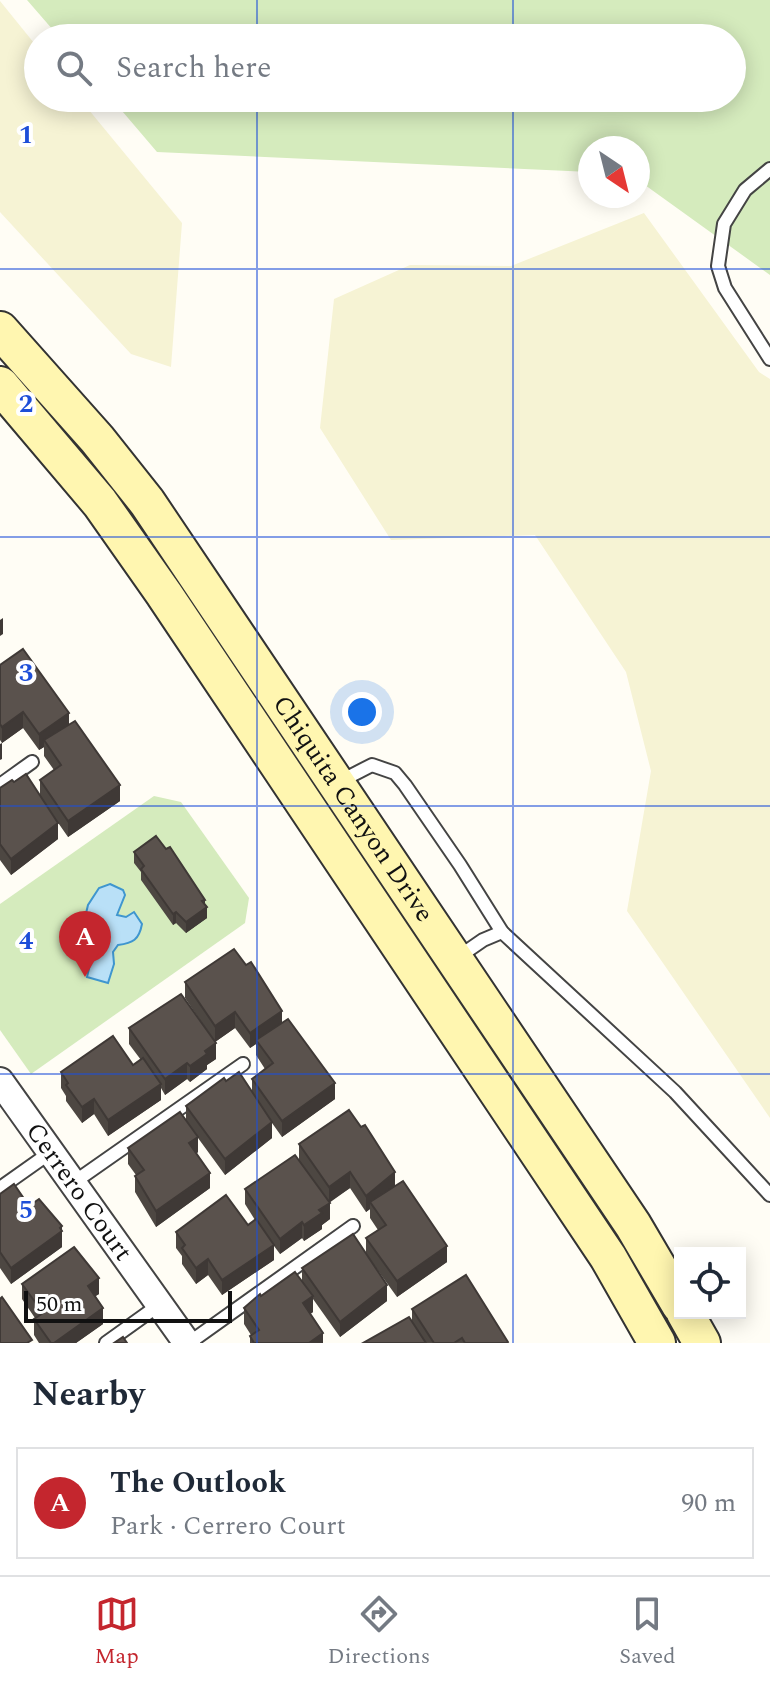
<!DOCTYPE html>
<html lang="en">
<head>
<meta charset="utf-8">
<style>
	:root { --surface:#fff; --page:#f6f6f7; --text:#1f2937; --muted:#747a83; --line:#e0e1e3; --accent:#c4262e }
	body { margin:0; font-family:Spectral,serif; background:var(--page); color:var(--text) }
	.controls { position:absolute; right:24px; bottom:24px; display:grid; overflow:hidden; border-radius:0px; box-shadow:0 4px 20px #0003 }
	.controls button { width:72px; height:72px; display:grid; place-items:center; padding:0; border:0; border-bottom:2px solid var(--line); background:var(--surface); color:var(--text); font:40px sans-serif }
	.compass { position:absolute; left:578px; top:136px; width:72px; height:72px; border-radius:50%; background:var(--surface); box-shadow:0 4px 20px #0003; rotate:145deg }
	.scale { position:absolute; left:24px; bottom:20px; width:208px; box-sizing:border-box; padding-left:8px; border:4px solid #111; border-top:0; font-size:22px; line-height:28px; white-space:nowrap; color:#111; -webkit-text-stroke:6px #fff; paint-order:stroke }
	.you { position:absolute; left:362px; top:712px; width:28px; height:28px; margin:-20px; border:6px solid #fff; border-radius:50%; background:#1a73e8; box-shadow:0 0 0 12px #1a73e833 }
	.badge { display:grid; place-items:center; width:52px; height:52px; border-radius:50%; background:var(--accent); color:#fff; font-size:26px; font-weight:700 }
	.pin { position:absolute; translate:-50% -66px; filter:drop-shadow(0 2px 4px #0008) }
	.pin::after { content:''; position:absolute; top:42px; width:28px; height:24px; background:inherit; clip-path:polygon(0 0,100% 0,50% 100%) }
	.list { margin:0; padding:0; list-style:none }
	h2 { display:flex; justify-content:space-between; align-items:center; height:104px; margin:0; padding:0 32px; font-size:34px }
	h2 small { font-size:26px; font-weight:400; color:var(--muted) }
	.list li { display:grid; grid-template-columns:52px 1fr auto; gap:24px; align-items:center; box-sizing:border-box; height:112px; margin:0 16px 16px; padding:0 16px; border:2px solid var(--line); border-radius:0px }
	.list b { display:block; font-size:30px; white-space:nowrap }
	.list p { margin:0; font-size:26px; white-space:nowrap; color:var(--muted) }
	.list em { font-size:26px; font-style:normal; color:var(--muted) }
	.icon { flex:none; width:44px; height:44px; fill:none; stroke:currentColor; stroke-width:2; stroke-linecap:round; stroke-linejoin:round }
	.map { position:relative; flex:none; width:770px; height:1343px; overflow:hidden }
	.search { position:absolute; background:var(--surface); box-shadow:0 4px 20px #0003; left:24px; right:24px; top:24px; height:88px; display:flex; align-items:center; gap:20px; box-sizing:border-box; padding:0 28px; border-radius:44px; color:var(--muted); font-size:30px }
	.sheet { height:232px; background:var(--surface) }
	nav { display:flex; justify-content:space-around; align-items:center; box-sizing:border-box; height:112px; border-top:2px solid var(--line); background:var(--surface); font-size:22px; color:var(--muted) }
	nav a { display:grid; justify-items:center; gap:4px }
	nav .on { color:var(--accent) }
	.map>svg:first-child { display:block }
</style>
</head>
<body>
<div class="map">
<svg width="770" height="1343" viewBox="0 0 770 1343">
	<rect width="100%" height="100%" fill="#fffdf5"/>
	<!-- farmland -->
	<g fill="#f6f3d4">
		<path d="M0 1 38 48V98H79L182 223 171 367 131 354 0 212Z"/>
		<path d="M644 213 759 372 770 379V1118L627 911 651 771 626 672 535 535 391 540 320 428 334 299 410 265 511 266Z"/>
	</g>
	<!-- green -->
	<g fill="#d5ebbd">
		<path d="M27 0H770V275L638 180V148H590V172L157 152 111 98H732V38H60Z"/>
		<path d="M154 796 181 802 249 898 245 923 31 1074 0 1030V904Z"/>
	</g>
	<!-- water -->
	<path fill="#b9e0f7" stroke="#3f96cf" stroke-width="2" d="M110 884 123 890 125 895 117 915 126 917 134 912 142 924C139 940 133 943 118 945L113 952 114 964 108 983 87 977 92 956 83 926 88 905 99 888Z"/>
	<g fill="none" stroke-linecap="round" stroke-linejoin="round">
		<!-- lane casing -->
		<g stroke="#444" stroke-width="16">
			<g id="lane">
				<path d="M770 169 745 190 724 224 718 266 725 288 770 359"/>
				<path d="M339 782 372 765 395 773 405 785 460 865 502 932 675 1092 770 1195"/>
				<path d="M0 785 32 762"/>
				<path d="M457 958 483 940 502 932"/>
				<path d="M73 1183 243 1064"/>
				<path d="M0 1188 51 1152"/>
				<path d="M106 1343 159 1305"/>
				<path d="M189 1343 353 1226"/>
			</g>
		</g>
		<!-- street casing -->
		<g stroke="#444" stroke-width="30">
			<g id="street">
				<path id="s1" d="M0 1081 187 1343"/>
			</g>
		</g>
		<!-- secondary casing -->
		<g stroke="#333" stroke-width="40">
			<g id="secondary">
				<path id="s2" d="M0 330 97 439 147 502 633 1225 680 1305"/>
				<path d="M0 385 100 503 164 594 608 1257 657 1343"/>
				<path d="M685 1313 702 1343"/>
			</g>
		</g>
		<!-- lane -->
		<use href="#lane" stroke="#fff" stroke-width="12"/>
		<!-- street -->
		<use href="#street" stroke="#fff" stroke-width="26"/>
		<!-- secondary -->
		<use href="#secondary" stroke="#fff6b0" stroke-width="36"/>
	</g>
	<!-- wall -->
	<g fill="#4d4742">
		<path d="M0 665 69 724 120 801 68 837 45 804 58 839 11 875 0 860V788L14 782 40 795V780L54 770 44 756V747L39 750 23 728 2 743 0 740Z"/>
		<path d="M134 852 205 905 207 918 186 933 176 923 173 925 141 880V872L134 863Z"/>
		<path d="M185 982 282 1023 335 1099 282 1137 272 1123V1138L225 1175 198 1138V1152L196 1154 210 1188 156 1227 135 1192V1176L136 1175 128 1164V1148L186 1120V1106L226 1081 252 1091V1079L265 1069 256 1055V1044L250 1048 235 1028 215 1042 185 998Z"/>
		<path d="M129 1028 216 1059 207 1065V1069L190 1082 187 1079 165 1095 161 1088V1100L108 1136 94 1114 82 1123 66 1101V1096L61 1088V1072L133 1065 141 1060 129 1044Z"/>
		<path d="M299 1144 395 1186 447 1262 397 1297 366 1254V1238L378 1230 370 1218V1209L366 1212 350 1188 329 1202 330 1219 322 1225V1229L304 1241 302 1238 280 1254 274 1246V1260L222 1295 208 1275 196 1284 182 1264V1256L176 1248V1232L248 1225 255 1220 245 1204V1189L299 1160Z"/>
		<path d="M0 1194 29 1206 62 1226V1247L11 1284 0 1268Z"/>
		<path d="M302 1268 387 1301 340 1337 313 1299V1312L310 1314 323 1343H250V1336L251 1335 244 1324V1308L261 1296 302 1281Z"/>
		<path d="M22 1284 99 1294 95 1296 103 1324 76 1343H39L34 1335V1319L35 1318 22 1299Z"/>
		<path d="M412 1309 508 1343H363L412 1323Z"/>
	</g>
	<!-- shaded-wall -->
	<g fill="#3f3936">
		<path d="M3 618V634L0 636V620Z"/>
		<path d="M23 712V728L2 743V727Z"/>
		<path d="M69 713V729L44 740V747L39 750V734Z"/>
		<path d="M2 743V759L0 760V744Z"/>
		<path d="M120 785V801L68 837V821Z"/>
		<path d="M58 823V839L11 875V859Z"/>
		<path d="M205 900V909L207 907V918L186 933V922Z"/>
		<path d="M176 912V923L173 925V914Z"/>
		<path d="M282 1011V1027L256 1040V1044L250 1048V1033Z"/>
		<path d="M235 1012V1028L215 1042V1026Z"/>
		<path d="M216 1043V1059L207 1065V1069L190 1082V1066L205 1051Z"/>
		<path d="M187 1063V1079L165 1095V1079Z"/>
		<path d="M335 1083V1099L282 1137V1121Z"/>
		<path d="M161 1084V1100L108 1136V1120Z"/>
		<path d="M94 1099V1114L82 1123V1107Z"/>
		<path d="M272 1122V1138L225 1175V1159Z"/>
		<path d="M198 1137V1152L189 1159V1143Z"/>
		<path d="M350 1172V1188L329 1203V1187Z"/>
		<path d="M395 1172V1188L370 1202V1209L366 1212V1196Z"/>
		<path d="M210 1173V1188L156 1227V1211Z"/>
		<path d="M330 1203V1219L322 1225V1229L304 1241V1225L319 1210Z"/>
		<path d="M302 1222V1238L280 1254V1239Z"/>
		<path d="M62 1226V1247L11 1284V1268Z"/>
		<path d="M274 1245V1260L222 1295V1280Z"/>
		<path d="M447 1246V1262L397 1297V1281Z"/>
		<path d="M208 1259V1275L196 1284V1268Z"/>
		<path d="M99 1278V1294L88 1301V1286Z"/>
		<path d="M387 1285V1301L340 1337V1322Z"/>
		<path d="M313 1296V1312L303 1319V1303Z"/>
		<path d="M103 1308V1324L76 1343H54Z"/>
		<path d="M323 1333V1343H309Z"/>
	</g>
	<!-- building -->
	<g fill="#5a524d" stroke="#3f3936" stroke-width="2">
		<path d="M23 649 69 713 39 734 23 712 2 727 0 724V665Z"/>
		<path d="M75 721 120 785 68 821 40 780 61 765 44 740Z"/>
		<path d="M26 774 58 823 11 859 0 844V788L12 780 14 782Z"/>
		<path d="M156 836 166 849 170 847 205 900 202 901 207 907 186 922 176 912 173 914 141 869 144 866 134 852Z"/>
		<path d="M234 949 246 965 251 962 282 1011 250 1033 235 1012 215 1026 185 982Z"/>
		<path d="M181 994 216 1043 205 1051 207 1054 190 1066 187 1063 165 1079 129 1028Z"/>
		<path d="M288 1019 335 1083 282 1121 252 1079 273 1063 256 1040Z"/>
		<path d="M113 1036 133 1065 143 1058 161 1084 108 1120 94 1099 82 1107 66 1085 68 1083 61 1072Z"/>
		<path d="M239 1072 272 1122 225 1159 186 1106 224 1078 226 1081Z"/>
		<path d="M349 1110 361 1127 365 1125 395 1172 366 1196 350 1172 329 1187 299 1144Z"/>
		<path d="M180 1112 198 1137 189 1143 210 1173 156 1211 135 1176 144 1170 128 1148Z"/>
		<path d="M295 1155 330 1203 319 1210 322 1213 304 1225 302 1222 280 1239 245 1189Z"/>
		<path d="M403 1181 447 1246 397 1281 366 1238 386 1225 370 1202Z"/>
		<path d="M14 1184 29 1206 39 1199 62 1226 60 1228 62 1231 11 1268 0 1252V1194Z"/>
		<path d="M226 1195 248 1225 256 1219 274 1245 222 1280 208 1259 196 1268 182 1248 185 1245 176 1232Z"/>
		<path d="M353 1234 387 1285 340 1322 302 1268Z"/>
		<path d="M74 1247 99 1278 88 1286 103 1308 54 1343H51L34 1319 43 1313 22 1284Z"/>
		<path d="M295 1272 313 1296 303 1303 323 1333 309 1343H254L250 1336 259 1330 244 1308 260 1294 261 1296Z"/>
		<path d="M466 1275 508 1342 507 1343H465L462 1338 454 1343H434L412 1309Z"/>
		<path d="M2 1297 32 1340 27 1343H0V1299Z"/>
		<path d="M409 1317 426 1343H363Z"/>
		<path d="M123 1337 127 1343H114Z"/>
	</g>
	<!-- grid -->
	<path fill="none" stroke="#1d4ed8" stroke-width="2" stroke-opacity="0.55" d="M257 0V38M513 0V38M257 98V1343M513 98V1343M0 269H770M0 537H770M0 806H770M0 1074H770"/>
	<g text-anchor="middle" dominant-baseline="central" stroke-width="8" stroke-linejoin="round" paint-order="stroke">
		<!-- street labels -->
		<g font-size="26" fill="#111" stroke="#fff">
			<text stroke="none"><textPath href="#s2" startOffset="596">Chiquita Canyon Drive</textPath></text>
			<text stroke="none"><textPath href="#s1" startOffset="136">Cerrero Court</textPath></text>
		</g>
	</g>
	<g font-size="26" text-anchor="middle" font-weight="bold" fill="#1d4ed8" stroke="#fff" stroke-width="8" stroke-linejoin="round" paint-order="stroke">
		<text x="26" y="143">1</text>
		<text x="26" y="412">2</text>
		<text x="26" y="681">3</text>
		<text x="26" y="949">4</text>
		<text x="26" y="1218">5</text>
	</g>
</svg>
<div class="controls">
<button><svg class="icon" aria-label="locate" viewBox="0 0 24 24"><circle cx="12" cy="12" r="6"/><path d="M12 2v4M12 18v4M2 12h4M18 12h4"/></svg></button>
</div>
<svg class="compass" viewBox="-18 -18 36 36"><path d="M0-13l5 13h-10z" fill="#e53935"/><path d="M0 13l5-13h-10z" fill="#747a83"/></svg>
<div class="scale">50 m</div>
<div class="you"></div>
<div class="pin badge" style="left:85px;top:977px">A</div>
<div class="search"><svg class="icon" aria-label="search" viewBox="0 0 24 24"><circle cx="10" cy="10" r="6"/><path d="M15 15l6 6"/></svg>Search here</div>
</div>
<section class="sheet">
<h2>Nearby<small></small></h2>
<ul class="list">
<li><span class="badge">A</span><div><b>The Outlook</b><p>Park · Cerrero Court</p></div><em>90 m</em></li>
</ul>
</section>
<nav>
<a class="on"><svg class="icon" aria-label="map" viewBox="0 0 24 24"><path d="M3 6l6-2 6 2 6-2v14l-6 2-6-2-6 2zM9 4v14M15 6v14"/></svg>Map</a>
<a><svg class="icon" aria-label="directions" viewBox="0 0 24 24"><path d="M12 3l9 9-9 9-9-9zM9 14v-3h6M13 9l2 2-2 2"/></svg>Directions</a>
<a><svg class="icon" aria-label="saved" viewBox="0 0 24 24"><path d="M7 4h10v16l-5-4-5 4z"/></svg>Saved</a>
</nav>
</body>
</html>
